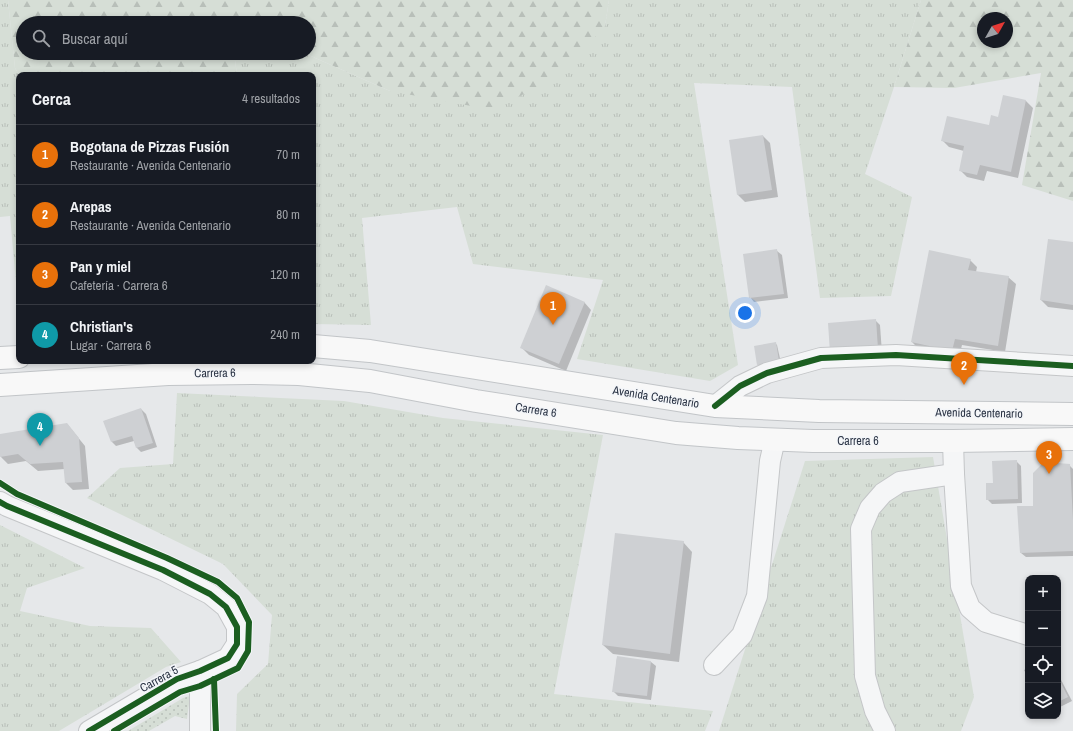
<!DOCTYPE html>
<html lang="es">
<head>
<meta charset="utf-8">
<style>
	:root { --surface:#171b24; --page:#20242c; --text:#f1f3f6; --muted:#9ea1a6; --line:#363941; --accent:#6c737f }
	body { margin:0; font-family:"Archivo Narrow",sans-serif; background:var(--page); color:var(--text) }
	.controls { position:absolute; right:12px; bottom:12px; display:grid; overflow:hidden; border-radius:8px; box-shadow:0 2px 6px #0003 }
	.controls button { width:36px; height:36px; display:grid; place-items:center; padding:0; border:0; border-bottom:1px solid var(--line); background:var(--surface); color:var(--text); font:20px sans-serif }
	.compass { position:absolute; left:977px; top:12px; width:36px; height:36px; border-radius:50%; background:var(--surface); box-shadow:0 2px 6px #0003; rotate:51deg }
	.you { position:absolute; left:745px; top:313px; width:14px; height:14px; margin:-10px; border:3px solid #fff; border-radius:50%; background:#1a73e8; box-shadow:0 0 0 6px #1a73e833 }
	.badge { display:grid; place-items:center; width:26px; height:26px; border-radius:50%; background:var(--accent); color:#fff; font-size:13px; font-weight:700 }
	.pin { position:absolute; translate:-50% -33px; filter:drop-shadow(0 1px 2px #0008) }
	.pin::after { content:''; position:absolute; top:21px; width:14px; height:12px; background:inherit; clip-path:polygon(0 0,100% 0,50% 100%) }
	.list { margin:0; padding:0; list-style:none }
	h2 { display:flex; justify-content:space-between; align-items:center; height:52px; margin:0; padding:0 16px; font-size:17px }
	h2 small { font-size:13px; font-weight:400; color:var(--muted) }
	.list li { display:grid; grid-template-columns:26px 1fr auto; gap:12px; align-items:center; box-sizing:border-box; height:60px; padding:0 16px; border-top:1px solid var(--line) }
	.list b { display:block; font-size:15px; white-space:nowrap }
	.list p { margin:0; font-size:13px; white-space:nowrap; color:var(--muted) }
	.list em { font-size:13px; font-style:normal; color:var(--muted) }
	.icon { flex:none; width:22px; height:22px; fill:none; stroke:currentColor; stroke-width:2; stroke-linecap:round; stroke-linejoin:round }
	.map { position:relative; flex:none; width:1073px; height:731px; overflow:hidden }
	.search { position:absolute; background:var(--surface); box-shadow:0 2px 6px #0003; left:16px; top:16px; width:300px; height:44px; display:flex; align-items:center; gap:10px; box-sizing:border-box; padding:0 14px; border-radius:22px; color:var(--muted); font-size:15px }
	.panel { position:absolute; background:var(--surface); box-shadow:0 2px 6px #0003; left:16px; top:72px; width:300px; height:292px; border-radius:8px }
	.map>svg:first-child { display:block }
</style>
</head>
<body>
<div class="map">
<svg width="1073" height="731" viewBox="0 0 1073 731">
	<defs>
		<pattern id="grass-tufts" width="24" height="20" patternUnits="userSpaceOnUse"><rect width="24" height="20" fill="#d6ded6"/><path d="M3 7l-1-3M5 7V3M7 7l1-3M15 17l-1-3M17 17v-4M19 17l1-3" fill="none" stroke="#b8bfb9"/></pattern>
		<pattern id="forest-firs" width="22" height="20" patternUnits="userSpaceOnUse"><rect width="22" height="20" fill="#d6ded6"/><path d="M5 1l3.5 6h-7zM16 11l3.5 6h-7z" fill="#b8bfb9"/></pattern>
		<pattern id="garden-dots" width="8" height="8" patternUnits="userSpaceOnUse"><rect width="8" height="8" fill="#d6ded6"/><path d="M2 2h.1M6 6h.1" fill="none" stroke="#b8bfb9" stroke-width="1.8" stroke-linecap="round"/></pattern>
	</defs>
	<rect width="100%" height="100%" fill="#e6e8ea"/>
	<!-- grass -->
	<g fill="url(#grass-tufts)">
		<path d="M0 0H8L15 68 19 75V316L10 216 0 217Z"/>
		<path d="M609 0H921L894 87 865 174 912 197 891 296 820 298 792 87 694 83 738 365 710 381 577 359 603 280 473 264 457 207 362 218 371 325 313 324V75H237L234 53H304L390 91 605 26Z"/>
		<path d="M177 393 344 401 443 418 603 435 554 694 713 711 705 731H236L237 694 268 664 272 615 223 564 87 498 120 468 173 464Z"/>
		<path d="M933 457 974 697 961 731H719L805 461Z"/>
		<path d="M0 525 85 568 27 588 20 611 90 626 151 628 181 662 166 667 59 731H0Z"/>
	</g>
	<!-- forest -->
	<g fill="url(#forest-firs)" fill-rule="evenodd">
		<path d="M8 0H609L605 26 562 74 493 110 390 91 304 53H309V23H23V53H234L237 75H19L15 68Z"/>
		<path d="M921 0H1073V201L1022 185 1041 73 954 88 894 87ZM983 18H1007V42H983Z"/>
	</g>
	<!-- garden -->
	<path fill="url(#garden-dots)" d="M190 696 187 719 175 716 149 731H128L183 698Z"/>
	<!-- shadow -->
	<g fill="#0003">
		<path d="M1004 96 1026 101 1033 108 1018 178 987 171 984 181 967 177 960 170 964 151 949 147 942 140 990 126 999 118Z"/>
		<path d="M763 136 770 143 778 197 745 202 738 195 730 141Z"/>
		<path d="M1073 243V310L1048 307 1041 300Z"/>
		<path d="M777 251 782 255 788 298 754 302 750 297Z"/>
		<path d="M970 260 977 267 976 272 1008 277 1016 284 1005 352 962 345 959 357 919 349 912 342Z"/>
		<path d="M584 302 591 310 566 371 529 355 522 348Z"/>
		<path d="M875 320 880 325 882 353 836 357Z"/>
		<path d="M775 343 777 345 781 363 760 366 758 364Z"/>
		<path d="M141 409 146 414 157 447 141 452 137 448 134 441 116 446 112 442 105 421Z"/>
		<path d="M67 424 85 446 89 489 73 490 66 483 65 469 38 471 26 461 8 464 1 457 0 435Z"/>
		<path d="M1016 461 1021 466 1022 503 992 504 987 499 994 484Z"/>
		<path d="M1069 465 1073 469V556L1026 557 1021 553 1034 508Z"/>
		<path d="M683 542 692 552 679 662 613 654 603 645Z"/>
		<path d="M617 658 651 662 656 666 651 700 618 696 613 691Z"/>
		<path d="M1028 668V677L1024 670Z"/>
		<path d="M1058 674 1072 701 1058 708Z"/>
	</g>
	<!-- building -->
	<g fill="#ced0d3">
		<path d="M1003 95 1026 100 1011 172 980 165 977 175 959 171 964 146 941 141 947 116 989 125 991 115 998 117Z"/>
		<path d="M763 135 772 190 737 195 729 140Z"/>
		<path d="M1048 239 1073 242V305L1040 300Z"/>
		<path d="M777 249 784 294 749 298 743 254Z"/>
		<path d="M929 250 971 259 968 270 1009 276 998 346 955 339 952 351 911 342Z"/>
		<path d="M546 285 585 302 559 364 520 348Z"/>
		<path d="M876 319 878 349 830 353 828 323Z"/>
		<path d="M776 342 779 361 757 365 754 346Z"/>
		<path d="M141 408 153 443 136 448 132 436 111 442 103 421Z"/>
		<path d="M67 423 79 438 82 482 65 483 63 462 30 464 18 454 0 457V434Z"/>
		<path d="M1017 460 1018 499 986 500V483H993L992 461Z"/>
		<path d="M1044 462 1070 464 1073 520V551L1020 553 1017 506H1033V473Z"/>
		<path d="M615 533 684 541 670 654 602 645Z"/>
		<path d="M617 656 651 661 647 696 612 692Z"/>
		<path d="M1058 677 1068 697 1058 702Z"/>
	</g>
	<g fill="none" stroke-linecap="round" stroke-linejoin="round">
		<!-- minor casing -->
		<g stroke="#c4c6c8" stroke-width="22">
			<g id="minor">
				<path d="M715 406 740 386 767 373 821 358 896 355 1073 366"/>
				<path d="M953 441 954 474 961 586 970 608 986 622 1028 635"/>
				<path d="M0 502 7 506 163 570 210 594 226 607 237 627V644L228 658 200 671 177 679 89 731"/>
				<path d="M714 665 742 635 757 596 770 461 775 439"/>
				<path d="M200 671V731"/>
				<path d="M885 731 875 711 865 676 861 529 870 508 883 493 900 482 954 474"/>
			</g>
		</g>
		<!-- major casing -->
		<g stroke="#c2c5c8" stroke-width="24">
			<g id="major">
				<path d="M313 346 370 351 715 406 819 411 1073 414"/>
				<path d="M0 358 19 357"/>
				<path d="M0 385 168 374 251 373 299 374 370 381 476 401 676 433 738 438 813 441H953L1073 439"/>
			</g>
		</g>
		<!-- minor -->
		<use href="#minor" stroke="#f5f6f7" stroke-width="20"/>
		<!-- major -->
		<use href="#major" stroke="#f8f8f8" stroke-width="22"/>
		<!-- cycleway casing -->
		<g stroke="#f4f6f9" stroke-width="8">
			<g id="cycleway">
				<path d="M715 406 740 386 767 373 821 358 896 355 1073 366"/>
				<path d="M0 483 17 494 167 558 218 582 237 598 249 622 248 651 238 668 200 686 180 692 114 731"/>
				<path d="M0 502 7 506 163 570 210 594 226 607 237 627V644L228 658 200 671 177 679 89 731"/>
				<path d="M214 679 216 731"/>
			</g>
		</g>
		<!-- cycleway -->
		<use href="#cycleway" stroke="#1b5e20" stroke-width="6"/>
	</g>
	<g text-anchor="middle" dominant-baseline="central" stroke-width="3" stroke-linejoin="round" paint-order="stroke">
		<!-- street labels -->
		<g font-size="12" fill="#2b3445" stroke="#f4f6f9">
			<text transform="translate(215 373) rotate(-1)">Carrera 6</text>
			<text transform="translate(656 397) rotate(9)">Avenida Centenario</text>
			<text transform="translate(536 410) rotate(9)">Carrera 6</text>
			<text transform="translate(979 413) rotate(1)">Avenida Centenario</text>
			<text x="858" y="441">Carrera 6</text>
			<text transform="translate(159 679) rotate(-29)">Carrera 5</text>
		</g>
	</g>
</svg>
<div class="controls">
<button>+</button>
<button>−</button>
<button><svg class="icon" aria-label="locate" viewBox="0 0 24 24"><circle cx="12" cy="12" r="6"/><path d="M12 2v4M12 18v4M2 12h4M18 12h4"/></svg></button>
<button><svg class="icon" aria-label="layers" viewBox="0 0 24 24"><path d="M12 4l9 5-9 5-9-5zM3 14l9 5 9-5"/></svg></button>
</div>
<svg class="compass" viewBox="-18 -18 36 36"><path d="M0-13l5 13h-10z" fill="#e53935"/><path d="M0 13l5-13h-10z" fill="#9ea1a6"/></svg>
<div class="you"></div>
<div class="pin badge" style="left:553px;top:325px;background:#e8710a">1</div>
<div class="pin badge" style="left:964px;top:385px;background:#e8710a">2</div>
<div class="pin badge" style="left:1049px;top:474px;background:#e8710a">3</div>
<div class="pin badge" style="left:40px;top:446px;background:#0f9aa8">4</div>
<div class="search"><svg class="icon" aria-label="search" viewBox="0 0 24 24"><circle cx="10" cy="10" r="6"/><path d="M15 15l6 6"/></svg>Buscar aquí</div>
<section class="panel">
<h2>Cerca<small>4 resultados</small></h2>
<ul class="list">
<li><span class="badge" style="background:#e8710a">1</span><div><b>Bogotana de Pizzas Fusión</b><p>Restaurante · Avenida Centenario</p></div><em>70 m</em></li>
<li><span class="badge" style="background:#e8710a">2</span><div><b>Arepas</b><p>Restaurante · Avenida Centenario</p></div><em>80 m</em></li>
<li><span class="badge" style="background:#e8710a">3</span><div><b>Pan y miel</b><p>Cafetería · Carrera 6</p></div><em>120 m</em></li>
<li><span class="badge" style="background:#0f9aa8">4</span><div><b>Christian's</b><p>Lugar · Carrera 6</p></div><em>240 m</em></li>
</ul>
</section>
</div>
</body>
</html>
